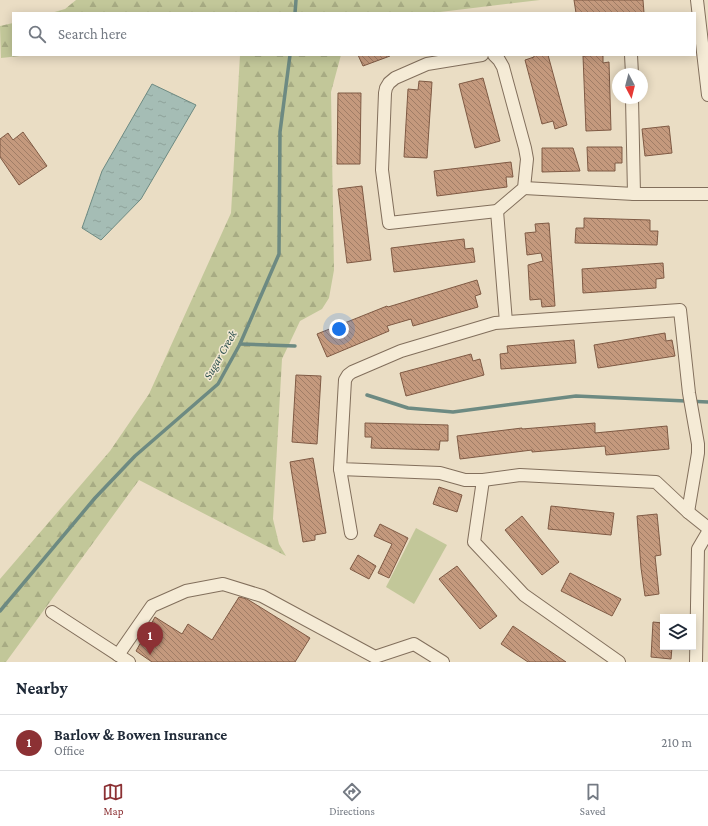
<!DOCTYPE html>
<html lang="en">
<head>
<meta charset="utf-8">
<style>
	:root { --surface:#fff; --page:#f2f2f3; --text:#1f2937; --muted:#747a83; --line:#e0e1e3; --accent:#8c3134 }
	body { margin:0; font-family:"Crimson Pro",serif; background:var(--page); color:var(--text) }
	.controls { position:absolute; right:12px; bottom:12px; display:grid; overflow:hidden; border-radius:0px; box-shadow:0 2px 10px #0003 }
	.controls button { width:36px; height:36px; display:grid; place-items:center; padding:0; border:0; border-bottom:1px solid var(--line); background:var(--surface); color:var(--text); font:20px sans-serif }
	.compass { position:absolute; left:612px; top:68px; width:36px; height:36px; border-radius:50%; background:var(--surface); box-shadow:0 2px 10px #0003; rotate:173deg }
	.you { position:absolute; left:339px; top:329px; width:14px; height:14px; margin:-10px; border:3px solid #fff; border-radius:50%; background:#1a73e8; box-shadow:0 0 0 6px #1a73e833 }
	.badge { display:grid; place-items:center; width:26px; height:26px; border-radius:50%; background:var(--accent); color:#fff; font-size:13px; font-weight:700 }
	.pin { position:absolute; translate:-50% -33px; filter:drop-shadow(0 1px 2px #0008) }
	.pin::after { content:''; position:absolute; top:21px; width:14px; height:12px; background:inherit; clip-path:polygon(0 0,100% 0,50% 100%) }
	.list { margin:0; padding:0; list-style:none }
	h2 { display:flex; justify-content:space-between; align-items:center; height:52px; margin:0; padding:0 16px; font-size:17px }
	h2 small { font-size:13px; font-weight:400; color:var(--muted) }
	.list li { display:grid; grid-template-columns:26px 1fr auto; gap:12px; align-items:center; box-sizing:border-box; height:56px; padding:0 16px; border-top:1px solid var(--line) }
	.list b { display:block; font-size:15px; white-space:nowrap }
	.list p { margin:0; font-size:13px; white-space:nowrap; color:var(--muted) }
	.list em { font-size:13px; font-style:normal; color:var(--muted) }
	.icon { flex:none; width:22px; height:22px; fill:none; stroke:currentColor; stroke-width:2; stroke-linecap:round; stroke-linejoin:round }
	.map { position:relative; flex:none; width:708px; height:662px; overflow:hidden }
	.search { position:absolute; background:var(--surface); box-shadow:0 2px 10px #0003; left:12px; right:12px; top:12px; height:44px; display:flex; align-items:center; gap:10px; box-sizing:border-box; padding:0 14px; border-radius:0px; color:var(--muted); font-size:15px }
	.sheet { height:108px; background:var(--surface) }
	nav { display:flex; justify-content:space-around; align-items:center; box-sizing:border-box; height:56px; border-top:1px solid var(--line); background:var(--surface); font-size:11px; color:var(--muted) }
	nav a { display:grid; justify-items:center; gap:2px }
	nav .on { color:var(--accent) }
	.map>svg:first-child { display:block }
</style>
</head>
<body>
<div class="map">
<svg width="708" height="662" viewBox="0 0 708 662">
	<defs>
		<pattern id="forest-firs" width="22" height="20" patternUnits="userSpaceOnUse"><rect width="22" height="20" fill="#c2c799"/><path d="M5 1l3.5 6h-7zM16 11l3.5 6h-7z" fill="#a7ab83"/></pattern>
		<pattern id="water-ripples" width="26" height="14" patternUnits="userSpaceOnUse"><rect width="26" height="14" fill="#a5bdb5"/><path d="M2 4q2-2 4 0t4 0M15 11q2-2 4 0t4 0" fill="none" stroke="#8fa29b"/></pattern>
		<pattern id="building-back-hatch" width="6" height="6" patternUnits="userSpaceOnUse"><rect width="6" height="6" fill="#c4997d"/><path d="M-1 5l2 2M0 0l6 6M5-1l2 2" fill="none" stroke="#a07d66"/></pattern>
	</defs>
	<rect width="100%" height="100%" fill="#eaddc4"/>
	<!-- forest -->
	<g fill="url(#forest-firs)">
		<path d="M76 0H540L432 13H51L65 9Z"/>
		<path d="M13 23V55H29L1 58 0 26Z"/>
		<path d="M240 55H341L331 92 334 270 329 298 322 309 300 321 282 359 273 519 279 544 286 556 139 480 6 662H0V579L110 451 149 394 231 213Z"/>
	</g>
	<!-- green -->
	<path fill="#c2c799" d="M416 528 447 545 414 604 386 587Z"/>
	<!-- water -->
	<path fill="url(#water-ripples)" stroke="#6d8a82" d="M152 84 196 105 141 199 101 240 82 228 102 171Z"/>
	<g fill="none" stroke-linecap="round" stroke-linejoin="round">
		<!-- stream -->
		<g stroke="#6d8a82" stroke-width="3.5">
			<path d="M295 13 296 0"/>
			<path d="M240 344 295 346"/>
			<path d="M367 395 408 408 453 412 576 396 708 402"/>
			<path d="M0 611 95 498 135 456 218 384 240 344 279 254 280 132 290 55"/>
		</g>
	</g>
	<!-- building -->
	<g fill="url(#building-back-hatch)" stroke="#7f5a44">
		<path d="M574 0H643L644 13H576Z"/>
		<path d="M358 55H390V56L363 66Z"/>
		<path d="M534 55H548L567 125 555 129 553 121 542 124 525 60 534 57Z"/>
		<path d="M603 55V63L609 62 611 130 586 131 583 56Z"/>
		<path d="M483 78 500 141 475 148 459 84Z"/>
		<path d="M419 81 432 82 427 158 404 157 408 89 418 90Z"/>
		<path d="M338 93H361L360 164H337Z"/>
		<path d="M669 126 672 153 645 156 642 129Z"/>
		<path d="M23 132 47 166 19 185 0 157V139L8 133 13 140Z"/>
		<path d="M587 147H622V163H615V171H588Z"/>
		<path d="M542 148H573L580 171 542 172Z"/>
		<path d="M511 162 513 177H506L507 187 437 196 434 171Z"/>
		<path d="M362 186 371 260 347 263 338 189Z"/>
		<path d="M584 218 650 220V231H658L657 245 575 243 576 228H584Z"/>
		<path d="M549 223 555 306 542 307 541 299 530 300 528 265 543 261 541 253 527 255 525 233 536 232 535 224Z"/>
		<path d="M464 239 465 249 473 248 475 262 394 272 391 248Z"/>
		<path d="M663 263 664 278 656 279V288L583 293 582 269Z"/>
		<path d="M477 280 481 294 475 296 478 307 413 326 411 319 387 326 389 331 327 357 317 334 387 306 388 307Z"/>
		<path d="M665 333 666 341 672 340 675 356 598 368 594 345Z"/>
		<path d="M574 340 576 363 501 369 500 354 508 353 507 346Z"/>
		<path d="M471 354 473 361 480 359 484 375 406 396 400 373Z"/>
		<path d="M296 375 321 376 317 444 292 442Z"/>
		<path d="M365 423 448 425V441H440L439 450 371 448 372 437H365Z"/>
		<path d="M595 423V433L667 426 669 449 606 455 605 446 532 452V450L460 459 457 436 522 428V429Z"/>
		<path d="M313 458 326 533 315 535V540L303 542 290 462Z"/>
		<path d="M439 487 462 495 457 512 433 504Z"/>
		<path d="M551 506 614 513 611 535 548 529Z"/>
		<path d="M657 514 661 555 655 556 659 594 645 596 641 568 637 516Z"/>
		<path d="M522 516 559 562 542 575 505 530Z"/>
		<path d="M380 524 408 538 389 578 378 573 392 544 374 536Z"/>
		<path d="M358 555 376 566 369 579 350 569Z"/>
		<path d="M457 566 497 616 480 629 439 579Z"/>
		<path d="M570 573 621 599 612 616 561 591Z"/>
		<path d="M239 597 247 599 310 638 295 662H152L136 651 155 617 182 634 188 624 212 640Z"/>
		<path d="M653 622 663 623V647H672L671 659 651 657Z"/>
		<path d="M513 626 566 662H528L501 644Z"/>
	</g>
	<g fill="none" stroke-linecap="round" stroke-linejoin="round">
		<!-- minor casing -->
		<g stroke="#826f5c" stroke-width="14">
			<g id="minor">
				<path d="M697 0 708 95"/>
				<path d="M482 55 427 64 395 78 389 83 386 88 385 93 382 170 389 223 497 211 524 188 527 159 525 148 503 67 499 60 494 55"/>
				<path d="M631 55 632 74"/>
				<path d="M632 98 634 194"/>
				<path d="M524 188 634 194H708"/>
				<path d="M497 211 506 322"/>
				<path d="M680 310 689 393 698 444V453L688 512 656 482 520 475 483 480H465L440 473 340 469 345 380 348 375 352 372 401 351 495 323Z"/>
				<path d="M340 469 351 533"/>
				<path d="M483 480 474 542 524 595 619 662"/>
				<path d="M688 512 708 528"/>
				<path d="M52 612 129 662"/>
				<path d="M118 655 152 606 186 591 223 584 262 596 375 657 414 644 443 662"/>
				<path d="M696 662 698 549 708 532"/>
			</g>
		</g>
		<!-- minor -->
		<use href="#minor" stroke="#f5ebd6" stroke-width="12"/>
	</g>
	<g text-anchor="middle" dominant-baseline="central" stroke-width="3" stroke-linejoin="round" paint-order="stroke">
		<!-- water labels -->
		<g font-size="12" font-style="italic" fill="#2f524f" stroke="#f2e8d2">
			<text transform="translate(220 355) rotate(-60)">Sugar Creek</text>
		</g>
	</g>
</svg>
<div class="controls">
<button><svg class="icon" aria-label="layers" viewBox="0 0 24 24"><path d="M12 4l9 5-9 5-9-5zM3 14l9 5 9-5"/></svg></button>
</div>
<svg class="compass" viewBox="-18 -18 36 36"><path d="M0-13l5 13h-10z" fill="#e53935"/><path d="M0 13l5-13h-10z" fill="#747a83"/></svg>
<div class="you"></div>
<div class="pin badge" style="left:150px;top:655px">1</div>
<div class="search"><svg class="icon" aria-label="search" viewBox="0 0 24 24"><circle cx="10" cy="10" r="6"/><path d="M15 15l6 6"/></svg>Search here</div>
</div>
<section class="sheet">
<h2>Nearby<small></small></h2>
<ul class="list">
<li><span class="badge">1</span><div><b>Barlow &amp; Bowen Insurance</b><p>Office</p></div><em>210 m</em></li>
</ul>
</section>
<nav>
<a class="on"><svg class="icon" aria-label="map" viewBox="0 0 24 24"><path d="M3 6l6-2 6 2 6-2v14l-6 2-6-2-6 2zM9 4v14M15 6v14"/></svg>Map</a>
<a><svg class="icon" aria-label="directions" viewBox="0 0 24 24"><path d="M12 3l9 9-9 9-9-9zM9 14v-3h6M13 9l2 2-2 2"/></svg>Directions</a>
<a><svg class="icon" aria-label="saved" viewBox="0 0 24 24"><path d="M7 4h10v16l-5-4-5 4z"/></svg>Saved</a>
</nav>
</body>
</html>
